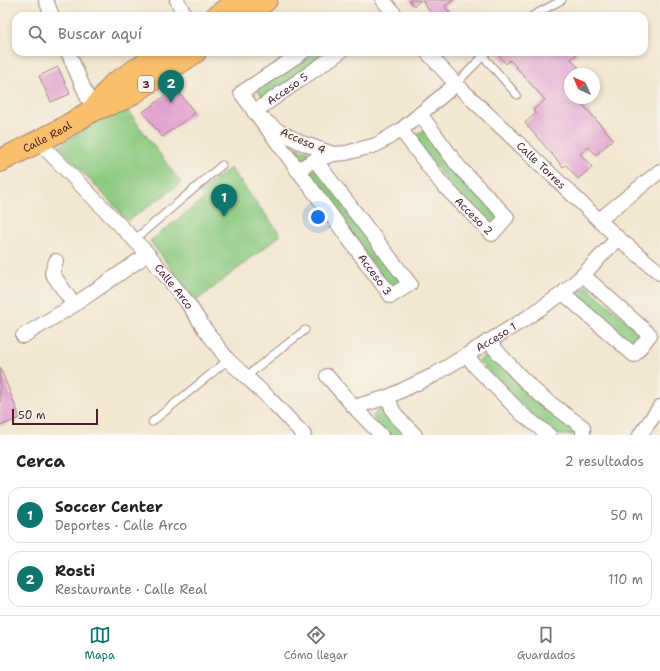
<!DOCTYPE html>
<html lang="es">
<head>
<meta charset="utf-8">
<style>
	:root { --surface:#fff; --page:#f6f6f6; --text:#222; --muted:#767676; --line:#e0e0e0; --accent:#0f766e }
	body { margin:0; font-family:"Shantell Sans",sans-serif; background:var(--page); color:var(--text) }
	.compass { position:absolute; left:564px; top:68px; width:36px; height:36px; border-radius:50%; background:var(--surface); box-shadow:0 2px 6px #0003; rotate:315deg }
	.scale { position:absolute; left:12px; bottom:10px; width:86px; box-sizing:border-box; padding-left:4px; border:2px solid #4a1f2b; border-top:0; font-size:11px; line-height:14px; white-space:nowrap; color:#4a1f2b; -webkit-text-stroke:3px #f7f3e8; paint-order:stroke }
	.you { position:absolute; left:318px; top:217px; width:14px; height:14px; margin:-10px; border:3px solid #fff; border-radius:50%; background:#1a73e8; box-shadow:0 0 0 6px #1a73e833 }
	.badge { display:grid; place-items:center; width:26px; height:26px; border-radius:50%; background:var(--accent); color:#fff; font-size:13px; font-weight:700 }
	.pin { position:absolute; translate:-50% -33px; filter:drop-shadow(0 1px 2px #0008) }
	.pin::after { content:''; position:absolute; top:21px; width:14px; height:12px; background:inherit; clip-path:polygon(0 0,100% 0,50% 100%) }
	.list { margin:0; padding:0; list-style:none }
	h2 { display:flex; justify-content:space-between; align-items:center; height:52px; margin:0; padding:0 16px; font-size:17px }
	h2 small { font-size:13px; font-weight:400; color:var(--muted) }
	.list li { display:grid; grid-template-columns:26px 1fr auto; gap:12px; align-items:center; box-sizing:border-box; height:56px; margin:0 8px 8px; padding:0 8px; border:1px solid var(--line); border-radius:12px }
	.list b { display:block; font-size:15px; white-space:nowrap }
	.list p { margin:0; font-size:13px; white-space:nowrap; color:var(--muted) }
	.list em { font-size:13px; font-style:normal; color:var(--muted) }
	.icon { flex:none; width:22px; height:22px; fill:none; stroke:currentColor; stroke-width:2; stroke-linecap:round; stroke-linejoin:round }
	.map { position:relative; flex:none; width:660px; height:435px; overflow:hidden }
	.search { position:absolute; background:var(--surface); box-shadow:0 2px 6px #0003; left:12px; right:12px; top:12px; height:44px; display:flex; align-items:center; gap:10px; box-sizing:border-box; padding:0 14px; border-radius:12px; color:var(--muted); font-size:15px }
	.sheet { height:180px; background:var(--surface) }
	nav { display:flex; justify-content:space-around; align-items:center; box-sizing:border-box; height:56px; border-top:1px solid var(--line); background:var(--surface); font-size:11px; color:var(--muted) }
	nav a { display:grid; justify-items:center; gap:2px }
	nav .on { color:var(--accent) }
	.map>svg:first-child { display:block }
</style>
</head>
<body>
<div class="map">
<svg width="660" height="435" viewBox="0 0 660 435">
	<rect width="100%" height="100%" fill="#f7f3e8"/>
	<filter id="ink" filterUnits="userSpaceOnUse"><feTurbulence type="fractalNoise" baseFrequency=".025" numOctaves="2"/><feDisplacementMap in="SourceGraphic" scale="8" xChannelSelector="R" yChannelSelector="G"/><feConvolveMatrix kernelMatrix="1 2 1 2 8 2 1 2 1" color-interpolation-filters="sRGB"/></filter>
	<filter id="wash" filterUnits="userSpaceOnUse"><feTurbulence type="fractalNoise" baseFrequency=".012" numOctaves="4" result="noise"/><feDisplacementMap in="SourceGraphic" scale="16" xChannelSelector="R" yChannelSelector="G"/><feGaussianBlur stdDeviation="0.9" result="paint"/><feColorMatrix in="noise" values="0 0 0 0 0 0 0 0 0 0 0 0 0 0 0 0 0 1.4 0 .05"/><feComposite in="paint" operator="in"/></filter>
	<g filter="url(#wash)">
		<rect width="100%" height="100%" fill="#f2e7d0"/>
		<!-- green -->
		<g fill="#8cca80" stroke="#6b7456">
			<path d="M310 52H334L264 99 256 88Z"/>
			<path d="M123 104 181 183 128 221 59 146Z"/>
			<path d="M424 130 500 218 491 228 448 183 413 137Z"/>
			<path d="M281 141 300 149 321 155 297 163Z"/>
			<path d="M230 168 281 235 196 301 150 241 204 199 199 192Z"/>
			<path d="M317 169 403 281 392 289 304 172Z"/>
			<path d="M586 286 644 335 635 348 576 298 577 293Z"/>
			<path d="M488 355 492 356 535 398 577 429 579 435H553L478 361 484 357Z"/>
			<path d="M380 410 385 411 409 435H385L372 417 377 411Z"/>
		</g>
		<g id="blocks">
			<!-- building -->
			<g fill="#e1a1d0">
				<path d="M409 0H421L414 6Z"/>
				<path d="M422 0H454L445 6 452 16H433Z"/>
				<path d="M498 52H579L571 59 584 74H570V98H577L613 139 596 155 589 147 580 154 592 167 578 179 566 165 563 167 525 123 536 113 533 110 545 100 510 60 506 64 497 53Z"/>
				<path d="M58 67 70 94 51 102 39 76Z"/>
				<path d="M170 81 195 113 162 137 143 112 169 93 163 86Z"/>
				<path d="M0 367 20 418 0 426Z"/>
			</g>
		</g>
	</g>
	<g filter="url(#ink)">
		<use href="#blocks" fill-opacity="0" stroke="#9e837e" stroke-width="1"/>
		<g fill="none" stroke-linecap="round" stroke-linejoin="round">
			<!-- service casing -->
			<g stroke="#9e837e" stroke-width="9">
				<g id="service">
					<path d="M532 16 562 0"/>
					<path d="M483 56 517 95"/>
					<path d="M456 84 487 52"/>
					<path d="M134 240 222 165"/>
					<path d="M246 377 259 366 305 330"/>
					<path d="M152 422 228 360"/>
				</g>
			</g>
			<!-- minor casing -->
			<g stroke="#9e837e" stroke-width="16">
				<g id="minor">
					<path d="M46 0 52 16"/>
					<path d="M177 0 185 16"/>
					<path d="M383 0 396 16"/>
					<path d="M68 52 93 110"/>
					<path id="s1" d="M303 52 241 93 391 296 410 284 315 160"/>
					<path id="s2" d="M427 52 456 84 599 220 618 238 660 273"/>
					<path id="s3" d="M401 130 442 184 492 234 507 217 459 167 420 114"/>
					<path id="s4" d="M39 142 148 254 187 302 204 328 228 360 268 397 304 435"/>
					<path id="s5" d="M334 154 302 143 277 130 254 112 340 52"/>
					<path d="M297 170 315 160 334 154 346 153 376 145 401 130 456 84"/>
					<path d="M599 220 660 171"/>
					<path d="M56 261 52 273 74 305"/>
					<path d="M563 293 634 355 650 335 583 275"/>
					<path d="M23 336 74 305 148 254"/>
					<path d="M488 341C503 358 517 374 533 389 549 403 566 415 583 427V435"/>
					<path d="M467 355 475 366 522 414 549 435"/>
					<path d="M327 376 354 407 381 435"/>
					<path d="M388 397 393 411 399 419 415 435"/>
					<path id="s6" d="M354 407 388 397 434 375 525 319 563 293 583 275 618 238"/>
					<path d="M640 435 660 407"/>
				</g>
			</g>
			<!-- primary casing -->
			<g stroke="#9e837e" stroke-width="24">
				<g id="primary">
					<path d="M217 16 240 0"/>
					<path d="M244 16 266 0"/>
					<path d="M94 109 114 84 164 52"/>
					<path id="s7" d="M0 161 59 131 93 110 125 98 195 52"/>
				</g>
			</g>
			<!-- service -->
			<use href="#service" stroke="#fff" stroke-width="7"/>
			<!-- minor -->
			<use href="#minor" stroke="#fff" stroke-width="14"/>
			<!-- primary -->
			<use href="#primary" stroke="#f8bf6c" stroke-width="22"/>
		</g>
	</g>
	<g text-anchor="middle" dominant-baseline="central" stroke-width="3.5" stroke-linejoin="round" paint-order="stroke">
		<!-- shield labels -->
		<rect fill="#f7f3e8" stroke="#7e5f64" stroke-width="1" x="138" y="76" width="16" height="16" rx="3"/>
		<g font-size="10" font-weight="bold" fill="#4a1f2b">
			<text x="146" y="84">3</text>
		</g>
		<!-- street labels -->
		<g font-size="11" fill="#4a1f2b" stroke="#f7f3e8">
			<text stroke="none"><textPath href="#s5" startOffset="132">Acceso 5</textPath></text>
			<text stroke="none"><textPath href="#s7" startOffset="53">Calle Real</textPath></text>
			<text transform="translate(303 141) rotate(24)">Acceso 4</text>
			<text stroke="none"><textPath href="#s2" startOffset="161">Calle Torres</textPath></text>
			<text stroke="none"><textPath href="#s3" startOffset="113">Acceso 2</textPath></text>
			<text stroke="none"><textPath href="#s1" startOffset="300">Acceso 3</textPath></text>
			<text stroke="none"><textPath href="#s4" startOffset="198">Calle Arco</textPath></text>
			<text stroke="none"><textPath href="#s6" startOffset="159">Acceso 1</textPath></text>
		</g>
	</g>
</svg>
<svg class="compass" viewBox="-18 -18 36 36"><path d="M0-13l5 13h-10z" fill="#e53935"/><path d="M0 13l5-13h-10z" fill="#767676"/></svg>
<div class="scale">50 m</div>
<div class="you"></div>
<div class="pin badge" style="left:224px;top:217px">1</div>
<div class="pin badge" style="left:171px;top:103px">2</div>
<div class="search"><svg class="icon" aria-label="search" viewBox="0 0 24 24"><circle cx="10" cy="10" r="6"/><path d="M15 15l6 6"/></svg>Buscar aquí</div>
</div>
<section class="sheet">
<h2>Cerca<small>2 resultados</small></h2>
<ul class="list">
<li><span class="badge">1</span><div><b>Soccer Center</b><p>Deportes · Calle Arco</p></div><em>50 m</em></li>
<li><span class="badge">2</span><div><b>Rosti</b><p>Restaurante · Calle Real</p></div><em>110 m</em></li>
</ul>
</section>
<nav>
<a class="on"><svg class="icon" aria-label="map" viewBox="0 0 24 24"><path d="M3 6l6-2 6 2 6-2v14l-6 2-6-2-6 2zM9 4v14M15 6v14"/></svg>Mapa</a>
<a><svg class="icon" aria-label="directions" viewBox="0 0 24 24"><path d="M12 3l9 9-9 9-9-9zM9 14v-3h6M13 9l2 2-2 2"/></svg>Cómo llegar</a>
<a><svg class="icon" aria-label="saved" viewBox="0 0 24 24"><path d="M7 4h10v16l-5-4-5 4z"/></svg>Guardados</a>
</nav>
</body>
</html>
